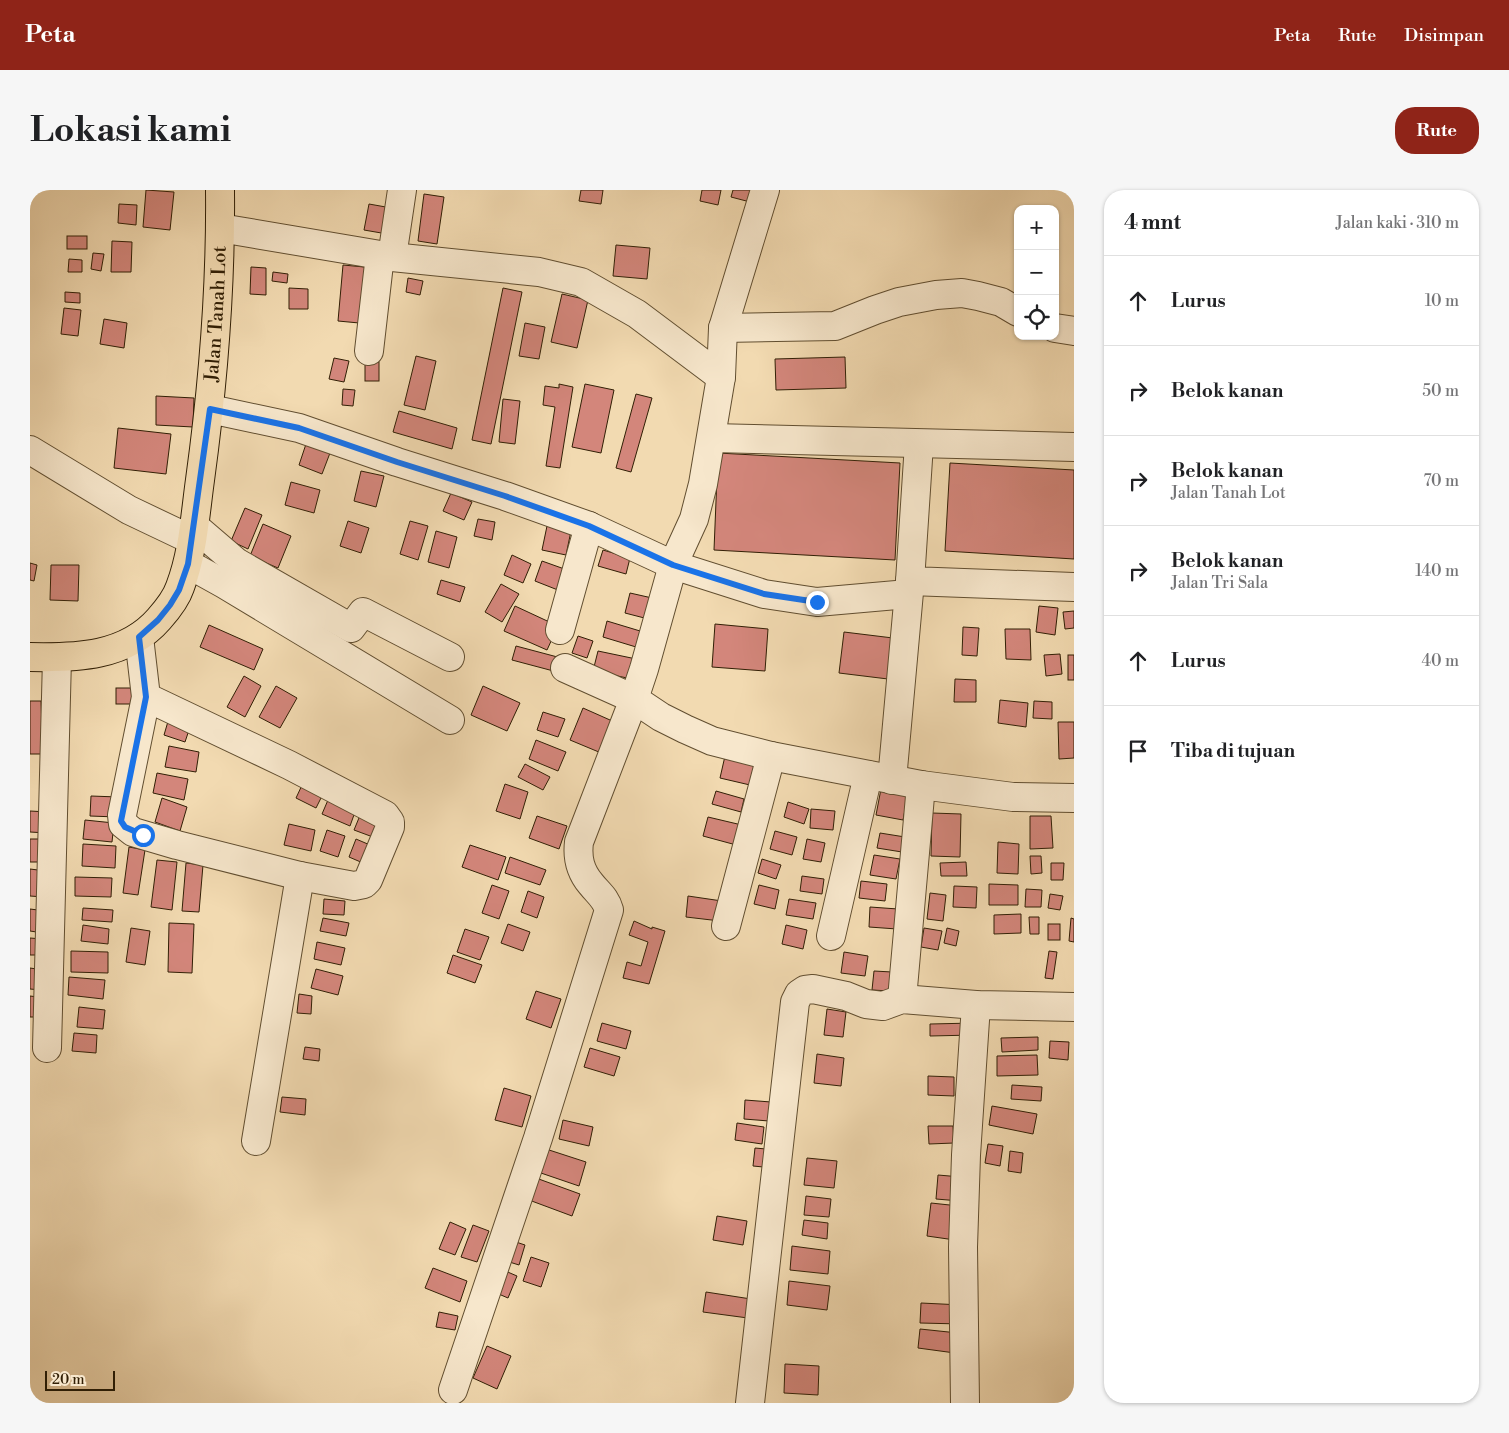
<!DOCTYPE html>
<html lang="id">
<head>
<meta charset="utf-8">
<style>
	:root { --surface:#fff; --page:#f6f6f6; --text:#202124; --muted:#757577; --line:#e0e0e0; --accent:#8f2418 }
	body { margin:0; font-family:"Libre Bodoni",serif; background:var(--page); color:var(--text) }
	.controls { position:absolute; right:15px; top:15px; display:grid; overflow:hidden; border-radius:10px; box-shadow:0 1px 4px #0004 }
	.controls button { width:45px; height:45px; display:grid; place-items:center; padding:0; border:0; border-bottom:1px solid var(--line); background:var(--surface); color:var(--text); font:25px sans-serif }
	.scale { position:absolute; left:15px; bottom:12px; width:70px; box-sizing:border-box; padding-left:5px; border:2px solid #311f05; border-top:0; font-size:14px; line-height:18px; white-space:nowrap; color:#311f05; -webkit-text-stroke:4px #f7e7cc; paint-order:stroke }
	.stop { position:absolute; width:15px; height:15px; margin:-11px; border:4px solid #1a73e8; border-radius:50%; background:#fff }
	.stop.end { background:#1a73e8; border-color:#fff; box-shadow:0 1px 5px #0008 }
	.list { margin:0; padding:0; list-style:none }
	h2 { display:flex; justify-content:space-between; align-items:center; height:65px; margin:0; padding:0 20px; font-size:21px }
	h2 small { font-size:16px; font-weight:400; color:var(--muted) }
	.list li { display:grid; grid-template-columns:32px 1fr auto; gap:15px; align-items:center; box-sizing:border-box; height:90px; padding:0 20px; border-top:1px solid var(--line) }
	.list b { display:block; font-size:19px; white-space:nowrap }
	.list p { margin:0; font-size:16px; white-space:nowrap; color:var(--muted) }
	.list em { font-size:16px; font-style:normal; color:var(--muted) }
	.icon { flex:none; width:28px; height:28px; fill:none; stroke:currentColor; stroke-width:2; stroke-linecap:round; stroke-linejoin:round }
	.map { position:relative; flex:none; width:1044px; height:1213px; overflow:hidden; border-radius:20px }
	header { display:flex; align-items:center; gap:30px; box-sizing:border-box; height:70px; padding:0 25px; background:var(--accent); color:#fff }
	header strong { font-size:24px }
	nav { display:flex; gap:28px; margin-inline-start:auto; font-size:18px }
	.intro { display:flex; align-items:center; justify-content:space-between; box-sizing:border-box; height:120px; padding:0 30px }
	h1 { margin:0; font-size:35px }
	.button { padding:12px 22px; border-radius:20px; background:var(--accent); color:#fff; font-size:18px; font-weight:700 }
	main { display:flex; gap:30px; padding:0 30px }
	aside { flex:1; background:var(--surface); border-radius:20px; box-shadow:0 1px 4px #0004 }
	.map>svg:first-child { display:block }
</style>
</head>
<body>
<header>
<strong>Peta</strong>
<nav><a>Peta</a><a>Rute</a><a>Disimpan</a></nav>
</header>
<div class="intro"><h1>Lokasi kami</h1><a class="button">Rute</a></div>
<main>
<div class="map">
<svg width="1044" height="1213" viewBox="0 0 1044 1213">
	<rect width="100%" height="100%" fill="#f2dab1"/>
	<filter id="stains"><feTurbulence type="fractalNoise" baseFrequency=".004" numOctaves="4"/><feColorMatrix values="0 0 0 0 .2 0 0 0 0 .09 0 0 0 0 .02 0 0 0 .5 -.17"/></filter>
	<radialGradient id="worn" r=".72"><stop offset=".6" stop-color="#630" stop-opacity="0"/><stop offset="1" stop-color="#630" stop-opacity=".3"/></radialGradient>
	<!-- building -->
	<g fill="#d3867b" stroke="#311f05">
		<path d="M116 0 144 2 140 40 113 37Z"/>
		<path d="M551 0H573L571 14 549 11Z"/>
		<path d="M672 0H691L688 15 670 11Z"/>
		<path d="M703 0H728L724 13 701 7Z"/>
		<path d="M394 4 414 7 407 54 388 51Z"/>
		<path d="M89 14 107 15 106 35 88 33Z"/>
		<path d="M339 14 367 19 363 45 334 40Z"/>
		<rect x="37" y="46" width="20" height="13"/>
		<path d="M82 51 102 52 101 82H81Z"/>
		<path d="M586 55 620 58 617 89 583 86Z"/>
		<path d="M63 63 74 64 71 81 61 79Z"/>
		<path d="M39 69 52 70V82H38Z"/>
		<path d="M313 75 345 78 340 134 308 131Z"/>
		<path d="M221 77 236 78V105L220 104Z"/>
		<path d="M243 82 258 84 257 93 242 91Z"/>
		<path d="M378 88 393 91 390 105 376 102Z"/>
		<path d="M259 98 278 99V119H259Z"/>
		<path d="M473 98 492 102 461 254 442 250Z"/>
		<path d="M35 102 50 103V113L35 112Z"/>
		<path d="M532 104 558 110 547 158 521 152Z"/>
		<path d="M34 118 51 120 48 146 31 144Z"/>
		<path d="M74 129 97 133 94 158 70 154Z"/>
		<path d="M495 133 515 137 509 169 489 166Z"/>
		<path d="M386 166 406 171 395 220 374 215Z"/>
		<path d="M815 167 816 198 746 200 745 169Z"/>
		<path d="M304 168 319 171 314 192 299 189Z"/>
		<rect x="335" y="172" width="14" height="19"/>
		<path d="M529 194 543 197 530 278 516 276 525 217 513 215 515 196 529 198Z"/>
		<path d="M555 194 584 200 571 263 542 257Z"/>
		<path d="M313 199 325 200 323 216 312 215Z"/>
		<path d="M606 204 622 208 601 282 586 278Z"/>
		<path d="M126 206 164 208 163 237 126 235Z"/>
		<path d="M473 209 490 211 485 254 469 252Z"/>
		<path d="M369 221 427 238 422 259 363 242Z"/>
		<path d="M88 238 141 244 136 284 84 278Z"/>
		<path d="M276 254 300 263 292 284 269 275Z"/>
		<path d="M688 263 870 273 865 370 684 360Z"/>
		<path d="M920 273 1044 280V369L915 361Z"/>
		<path d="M331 281 354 286 346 317 324 311Z"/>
		<path d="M261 292 290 300 284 323 255 315Z"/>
		<path d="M421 303 442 312 434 330 413 321Z"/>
		<path d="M215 318 232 325 218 359 201 351Z"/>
		<path d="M448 329 465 332 462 350 444 346Z"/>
		<path d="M318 331 339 338 331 363 310 356Z"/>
		<path d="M380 331 398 336 388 370 370 364Z"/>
		<path d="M233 334 261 346 248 378 220 366Z"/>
		<path d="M517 336 541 341 536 365 512 360Z"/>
		<path d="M406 341 427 347 419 378 398 372Z"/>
		<path d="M573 360 600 368 596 384 568 376Z"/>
		<path d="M482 365 501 374 493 393 474 385Z"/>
		<path d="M512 371 540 381 533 402 505 391Z"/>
		<path d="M0 373 7 375 4 391 0 390Z"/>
		<path d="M21 375H49L48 411 20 410Z"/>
		<path d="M411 390 435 397 430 412 407 404Z"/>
		<path d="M471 394 489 404 472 432 455 422Z"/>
		<path d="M600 403 631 410 626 431 595 423Z"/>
		<path d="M485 416 528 436 517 460 474 441Z"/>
		<path d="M1009 416 1028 418 1025 445 1006 442Z"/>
		<path d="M1044 421V438L1035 439 1033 422Z"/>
		<path d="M577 431 620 444 616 460 573 447Z"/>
		<path d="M685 434 738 439 735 481 682 477Z"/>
		<path d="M179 435 233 459 224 480 170 457Z"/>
		<path d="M933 437 949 438 947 466 932 465Z"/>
		<path d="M975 439H1000L1001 470 976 469Z"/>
		<path d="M814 442 863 448 858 489 809 483Z"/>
		<path d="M548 446 563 451 557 468 542 463Z"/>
		<path d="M486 456 535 469 531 483 482 470Z"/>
		<path d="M568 461 611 470 607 490 563 481Z"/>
		<path d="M1030 464 1032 484 1016 486 1014 465Z"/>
		<rect x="1038" y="465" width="6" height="25"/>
		<path d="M214 486 231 496 215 527 197 517Z"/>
		<path d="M925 489 946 490V512H924Z"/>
		<path d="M246 496 267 508 250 538 229 527Z"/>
		<path d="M453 496 490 513 477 541 441 525Z"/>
		<rect x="86" y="498" width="19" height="16"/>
		<path d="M970 510 998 513 996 537 968 533Z"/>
		<path d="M0 511H11L13 564H0Z"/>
		<path d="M1004 511 1022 512V529L1003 528Z"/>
		<path d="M553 518 589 534 576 565 540 550Z"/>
		<path d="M513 522 535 529 528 547 507 540Z"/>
		<path d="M139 528 161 534 155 552 134 545Z"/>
		<path d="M1028 532H1044V568L1029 569Z"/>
		<path d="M506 550 536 562 528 581 499 569Z"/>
		<path d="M139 556 169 562 166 582 135 577Z"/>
		<path d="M695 566 725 573 720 595 690 588Z"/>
		<path d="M495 574 520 587 513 600 488 587Z"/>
		<path d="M127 583 158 589 154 610 123 603Z"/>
		<path d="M273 593 293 604 286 618 266 608Z"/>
		<path d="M475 594 498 602 490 629 466 621Z"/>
		<path d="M851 599 878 605 873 630 846 625Z"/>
		<path d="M686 601 714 609 711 622 682 614Z"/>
		<path d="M61 606 88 607 87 627 60 626Z"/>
		<path d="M132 608 157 617 150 641 125 632Z"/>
		<path d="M298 610 325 622 320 636 292 624Z"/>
		<path d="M758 612 779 619 774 634 754 627Z"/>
		<path d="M781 619 805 621 803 640 780 638Z"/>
		<path d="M0 621 18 622 17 643 0 642Z"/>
		<path d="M331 623 357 633 351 650 324 640Z"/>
		<path d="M902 623 931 624 930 667 901 666Z"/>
		<path d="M507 626 537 636 529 659 499 648Z"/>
		<path d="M1000 626H1021L1023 658 1000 659Z"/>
		<path d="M678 627 716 636 710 656 673 646Z"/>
		<path d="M55 630 84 633 82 652 53 649Z"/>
		<path d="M259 634 285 640 281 661 254 655Z"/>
		<path d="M297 640 315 646 308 667 290 661Z"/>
		<path d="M745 641 767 647 762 665 740 659Z"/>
		<path d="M850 643 875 647 872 662 847 658Z"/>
		<rect x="0" y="649" width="17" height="23"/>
		<path d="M326 649 347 658 340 676 319 667Z"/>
		<path d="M777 649 795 653 791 672 773 669Z"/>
		<path d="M968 652 989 654 988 684 967 683Z"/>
		<path d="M53 654 86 656 85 678 52 676Z"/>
		<path d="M440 655 476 667 468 690 432 677Z"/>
		<path d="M99 657 115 660 108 705 93 703Z"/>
		<path d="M844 665 870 669 866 689 840 685Z"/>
		<path d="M1000 666H1011L1012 683 1001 684Z"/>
		<path d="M480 667 516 680 510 695 475 683Z"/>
		<path d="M732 669 751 675 746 689 728 683Z"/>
		<path d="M127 670 147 672 142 720 121 717Z"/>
		<path d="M936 672 937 686H911L910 673Z"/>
		<path d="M156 673 173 675 169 722 152 721Z"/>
		<path d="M1021 673H1034L1033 690H1021Z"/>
		<path d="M0 679 16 681 14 707 0 706Z"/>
		<path d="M772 686 794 689 792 704 770 701Z"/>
		<path d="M45 687 82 688 81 707 45 706Z"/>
		<path d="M831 691 857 694 855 711 829 708Z"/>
		<path d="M959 694 988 695V715H959Z"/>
		<path d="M462 695 479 701 469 729 452 723Z"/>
		<path d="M729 695 749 700 745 719 724 714Z"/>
		<path d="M924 696 947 697 946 718 923 717Z"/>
		<path d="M996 699 1012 700 1011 717H995Z"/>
		<path d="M498 701 514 707 507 728 491 722Z"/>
		<path d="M900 703 916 705 913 731 897 729Z"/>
		<path d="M1020 704 1033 706 1030 720 1018 718Z"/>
		<path d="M658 706 692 711 690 731 656 727Z"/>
		<path d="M294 709 315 711 314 725 293 724Z"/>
		<path d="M759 709 786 713 783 729 756 725Z"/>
		<path d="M840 717 868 719 867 739 839 737Z"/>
		<path d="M53 718 83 720 82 732 52 730Z"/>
		<path d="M0 719 16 721 13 743 0 741Z"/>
		<path d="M991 724V743L964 744V725Z"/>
		<path d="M999 727H1009V744H1000Z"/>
		<path d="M293 728 319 733 316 746 290 741Z"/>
		<path d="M1041 728 1044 729V752L1039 751Z"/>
		<path d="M604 731 622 739V737L635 741 619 794 593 788 597 772 611 776 618 752 599 745Z"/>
		<path d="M139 733 164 734 162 783 138 782Z"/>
		<path d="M478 734 500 742 493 761 471 753Z"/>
		<rect x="1018" y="734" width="12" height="16"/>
		<path d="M53 735 79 739 78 754 51 751Z"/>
		<path d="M756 735 777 740 773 759 752 754Z"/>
		<path d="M101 738 120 741 115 775 96 772Z"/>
		<path d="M894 738 912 741 908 760 891 757Z"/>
		<path d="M917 738 929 741 926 756 914 753Z"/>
		<path d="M435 739 459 747 450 770 427 762Z"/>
		<path d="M0 748 12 749 10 765H0Z"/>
		<path d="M287 752 315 758 311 775 284 769Z"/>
		<path d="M41 761 78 762V783L41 782Z"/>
		<path d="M1019 761 1027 762 1023 789 1015 788Z"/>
		<path d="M814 762 838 766 835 786 811 783Z"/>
		<path d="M423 765 452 775 445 793 417 783Z"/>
		<path d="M0 778 13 780 11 800 0 799Z"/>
		<path d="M286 779 313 786 308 805 281 798Z"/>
		<path d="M844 781 862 782 860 801 842 800Z"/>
		<path d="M39 787 75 790 73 809 38 805Z"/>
		<path d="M506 801 531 809 521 838 496 829Z"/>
		<path d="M269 804 282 806 281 824 267 823Z"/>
		<path d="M0 806 8 807V827H0Z"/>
		<path d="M49 817 75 820 73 839 47 837Z"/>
		<path d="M797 819 816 822 813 847 794 845Z"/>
		<path d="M572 833 601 841 596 859 567 851Z"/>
		<path d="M944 833V845L900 846V834Z"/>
		<path d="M44 843 67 845 66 863 42 861Z"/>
		<path d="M1008 847V860L972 862 971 848Z"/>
		<path d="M1020 851 1039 852 1038 870 1019 868Z"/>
		<path d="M275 857 290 859 289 871 273 869Z"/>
		<path d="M560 858 590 867 584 886 554 877Z"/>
		<path d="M787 864 814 868 811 896 784 893Z"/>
		<path d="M1007 865 1008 885 967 886V866Z"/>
		<path d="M898 886 924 887V906L898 905Z"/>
		<path d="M982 895 1012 897 1011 911 981 909Z"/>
		<path d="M474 898 501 906 492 937 465 930Z"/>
		<path d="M252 907 276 909 275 925 250 922Z"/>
		<path d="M715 910 741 912 739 931 714 929Z"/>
		<path d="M962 916 1007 924 1003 944 959 935Z"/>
		<path d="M533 930 563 937 559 956 529 949Z"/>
		<path d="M707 933 734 937 732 954 705 950Z"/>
		<path d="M898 936H923L924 953 899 954Z"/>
		<path d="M958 954 973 956 970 976 955 973Z"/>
		<path d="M725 958 747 960 744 978 723 976Z"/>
		<path d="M516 959 556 972 549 996 508 982Z"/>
		<path d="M980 961 993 963 991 983 978 981Z"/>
		<path d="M777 968 807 971 804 998 774 995Z"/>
		<path d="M908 985 931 987 930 1011 906 1009Z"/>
		<path d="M506 988 550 1004 542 1026 499 1010Z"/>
		<path d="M776 1006 801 1009 799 1027 774 1025Z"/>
		<path d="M901 1013 929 1016 925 1050 897 1046Z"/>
		<path d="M687 1026 717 1031 713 1055 683 1050Z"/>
		<path d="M774 1030 798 1033 797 1049 772 1045Z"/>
		<path d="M420 1032 436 1039 425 1065 409 1059Z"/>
		<path d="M443 1035 459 1041 447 1072 431 1067Z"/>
		<path d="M480 1050 495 1055 489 1075 473 1070Z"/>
		<path d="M762 1056 800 1061 798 1084 760 1080Z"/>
		<path d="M501 1067 519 1073 511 1097 493 1091Z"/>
		<path d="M403 1078 437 1091 430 1112 395 1098Z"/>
		<path d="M473 1080 487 1086 478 1108 464 1102Z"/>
		<path d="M759 1091 800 1096 797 1120 757 1115Z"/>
		<path d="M676 1102 721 1109 718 1128 673 1122Z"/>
		<path d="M891 1113 932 1115 931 1134 890 1133Z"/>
		<path d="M409 1122 428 1126 425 1140 406 1137Z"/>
		<path d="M890 1139 928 1143 925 1163 888 1158Z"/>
		<path d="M457 1156 481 1166 467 1199 443 1188Z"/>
		<path d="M755 1174 789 1176 788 1205 754 1203Z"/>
	</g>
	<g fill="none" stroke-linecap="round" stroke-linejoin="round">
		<!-- minor casing -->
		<g stroke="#614e30" stroke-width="30">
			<g id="minor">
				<path d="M735 0 693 138 691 187 673 294 664 329 643 375 614 479 604 509 631 527 655 539 682 551 741 566 891 595 983 607 1044 608"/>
				<path d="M190 38 362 67 509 82 551 92 607 124 691 187"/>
				<path d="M362 67 372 0"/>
				<path d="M693 138 805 136 845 120 869 112 906 105 932 103 948 106 971 112 988 122"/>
				<path d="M1025 138 1044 141"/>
				<path d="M339 161 350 65"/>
				<path d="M180 219 269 238 367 272 475 306 559 336 643 375 734 404 787 412 878 404"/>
				<path d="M682 248 1044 257"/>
				<path d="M889 254 880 391 1044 397"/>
				<path d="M0 260 99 320 162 350"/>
				<path d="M164 336 206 372 321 438 333 422 420 467"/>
				<path d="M158 374 194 394 420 530"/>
				<path d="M530 440 559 336"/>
				<path d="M109 447 116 507 92 625 93 634 103 642 147 655 270 686 324 696 334 694 338 690 360 637V632L355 625 259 575 116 507"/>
				<path d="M862 590 880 391"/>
				<path d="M696 736 741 566"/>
				<path d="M801 746 838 585"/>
				<path d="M872 809 891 595"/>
				<path d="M17 858 27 468"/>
				<path d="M226 951 270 686"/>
				<path d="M423 1200 508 948 579 720C576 708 568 703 561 694 550 681 547 668 549 652L604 509 535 478"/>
				<path d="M720 1213 765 812 769 804 775 800 783 799 816 806 836 814 853 816 872 809 946 815 1044 817"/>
				<path d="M935 1213 933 1057 936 965 946 815"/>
			</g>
		</g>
		<!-- major casing -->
		<g stroke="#311f05" stroke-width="30">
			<g id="major">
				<path id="s1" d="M0 467C46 468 96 467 129 429 137 420 146 409 150 397 163 363 165 326 170 290 183 195 191 96 190 0"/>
			</g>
		</g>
		<!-- minor -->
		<use href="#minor" stroke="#f7e7cc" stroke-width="28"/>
		<!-- major -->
		<use href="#major" stroke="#f2dab1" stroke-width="28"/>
	</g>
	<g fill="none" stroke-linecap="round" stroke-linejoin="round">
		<!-- route -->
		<path stroke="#1a73e8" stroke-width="6" d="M113 645 95 637 91 631 116 507 109 447 128 430 140 415 149 400 158 374 180 219 269 238 367 272 475 306 559 336 643 375 734 404 787 412"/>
	</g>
	<g text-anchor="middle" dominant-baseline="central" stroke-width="4" stroke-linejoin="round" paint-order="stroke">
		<!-- street labels -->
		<g font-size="19" fill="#311f05" stroke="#f7e7cc">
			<text stroke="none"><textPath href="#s1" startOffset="454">Jalan Tanah Lot</textPath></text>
		</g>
	</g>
	<rect width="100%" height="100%" filter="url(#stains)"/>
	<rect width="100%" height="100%" fill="url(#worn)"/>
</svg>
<div class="controls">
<button>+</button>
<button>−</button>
<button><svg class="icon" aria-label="locate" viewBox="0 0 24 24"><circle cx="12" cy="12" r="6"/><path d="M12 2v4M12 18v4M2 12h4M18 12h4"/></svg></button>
</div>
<div class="scale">20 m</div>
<div class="stop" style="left:113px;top:645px"></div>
<div class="stop end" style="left:787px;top:412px"></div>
</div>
<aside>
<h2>4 mnt<small>Jalan kaki · 310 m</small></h2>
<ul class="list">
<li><svg class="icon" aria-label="ahead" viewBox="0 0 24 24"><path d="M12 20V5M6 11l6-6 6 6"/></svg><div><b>Lurus</b></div><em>10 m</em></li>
<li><svg class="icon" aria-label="right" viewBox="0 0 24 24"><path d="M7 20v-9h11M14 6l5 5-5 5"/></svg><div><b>Belok kanan</b></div><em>50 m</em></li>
<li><svg class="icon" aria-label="right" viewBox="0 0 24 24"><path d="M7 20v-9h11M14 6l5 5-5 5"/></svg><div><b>Belok kanan</b><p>Jalan Tanah Lot</p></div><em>70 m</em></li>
<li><svg class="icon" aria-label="right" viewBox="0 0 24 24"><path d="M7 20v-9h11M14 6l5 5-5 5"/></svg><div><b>Belok kanan</b><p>Jalan Tri Sala</p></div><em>140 m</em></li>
<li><svg class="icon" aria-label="ahead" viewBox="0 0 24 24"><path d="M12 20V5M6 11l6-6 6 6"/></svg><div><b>Lurus</b></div><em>40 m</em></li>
<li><svg class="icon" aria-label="arrive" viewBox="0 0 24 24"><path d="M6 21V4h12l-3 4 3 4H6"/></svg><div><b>Tiba di tujuan</b></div></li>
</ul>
</aside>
</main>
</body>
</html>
